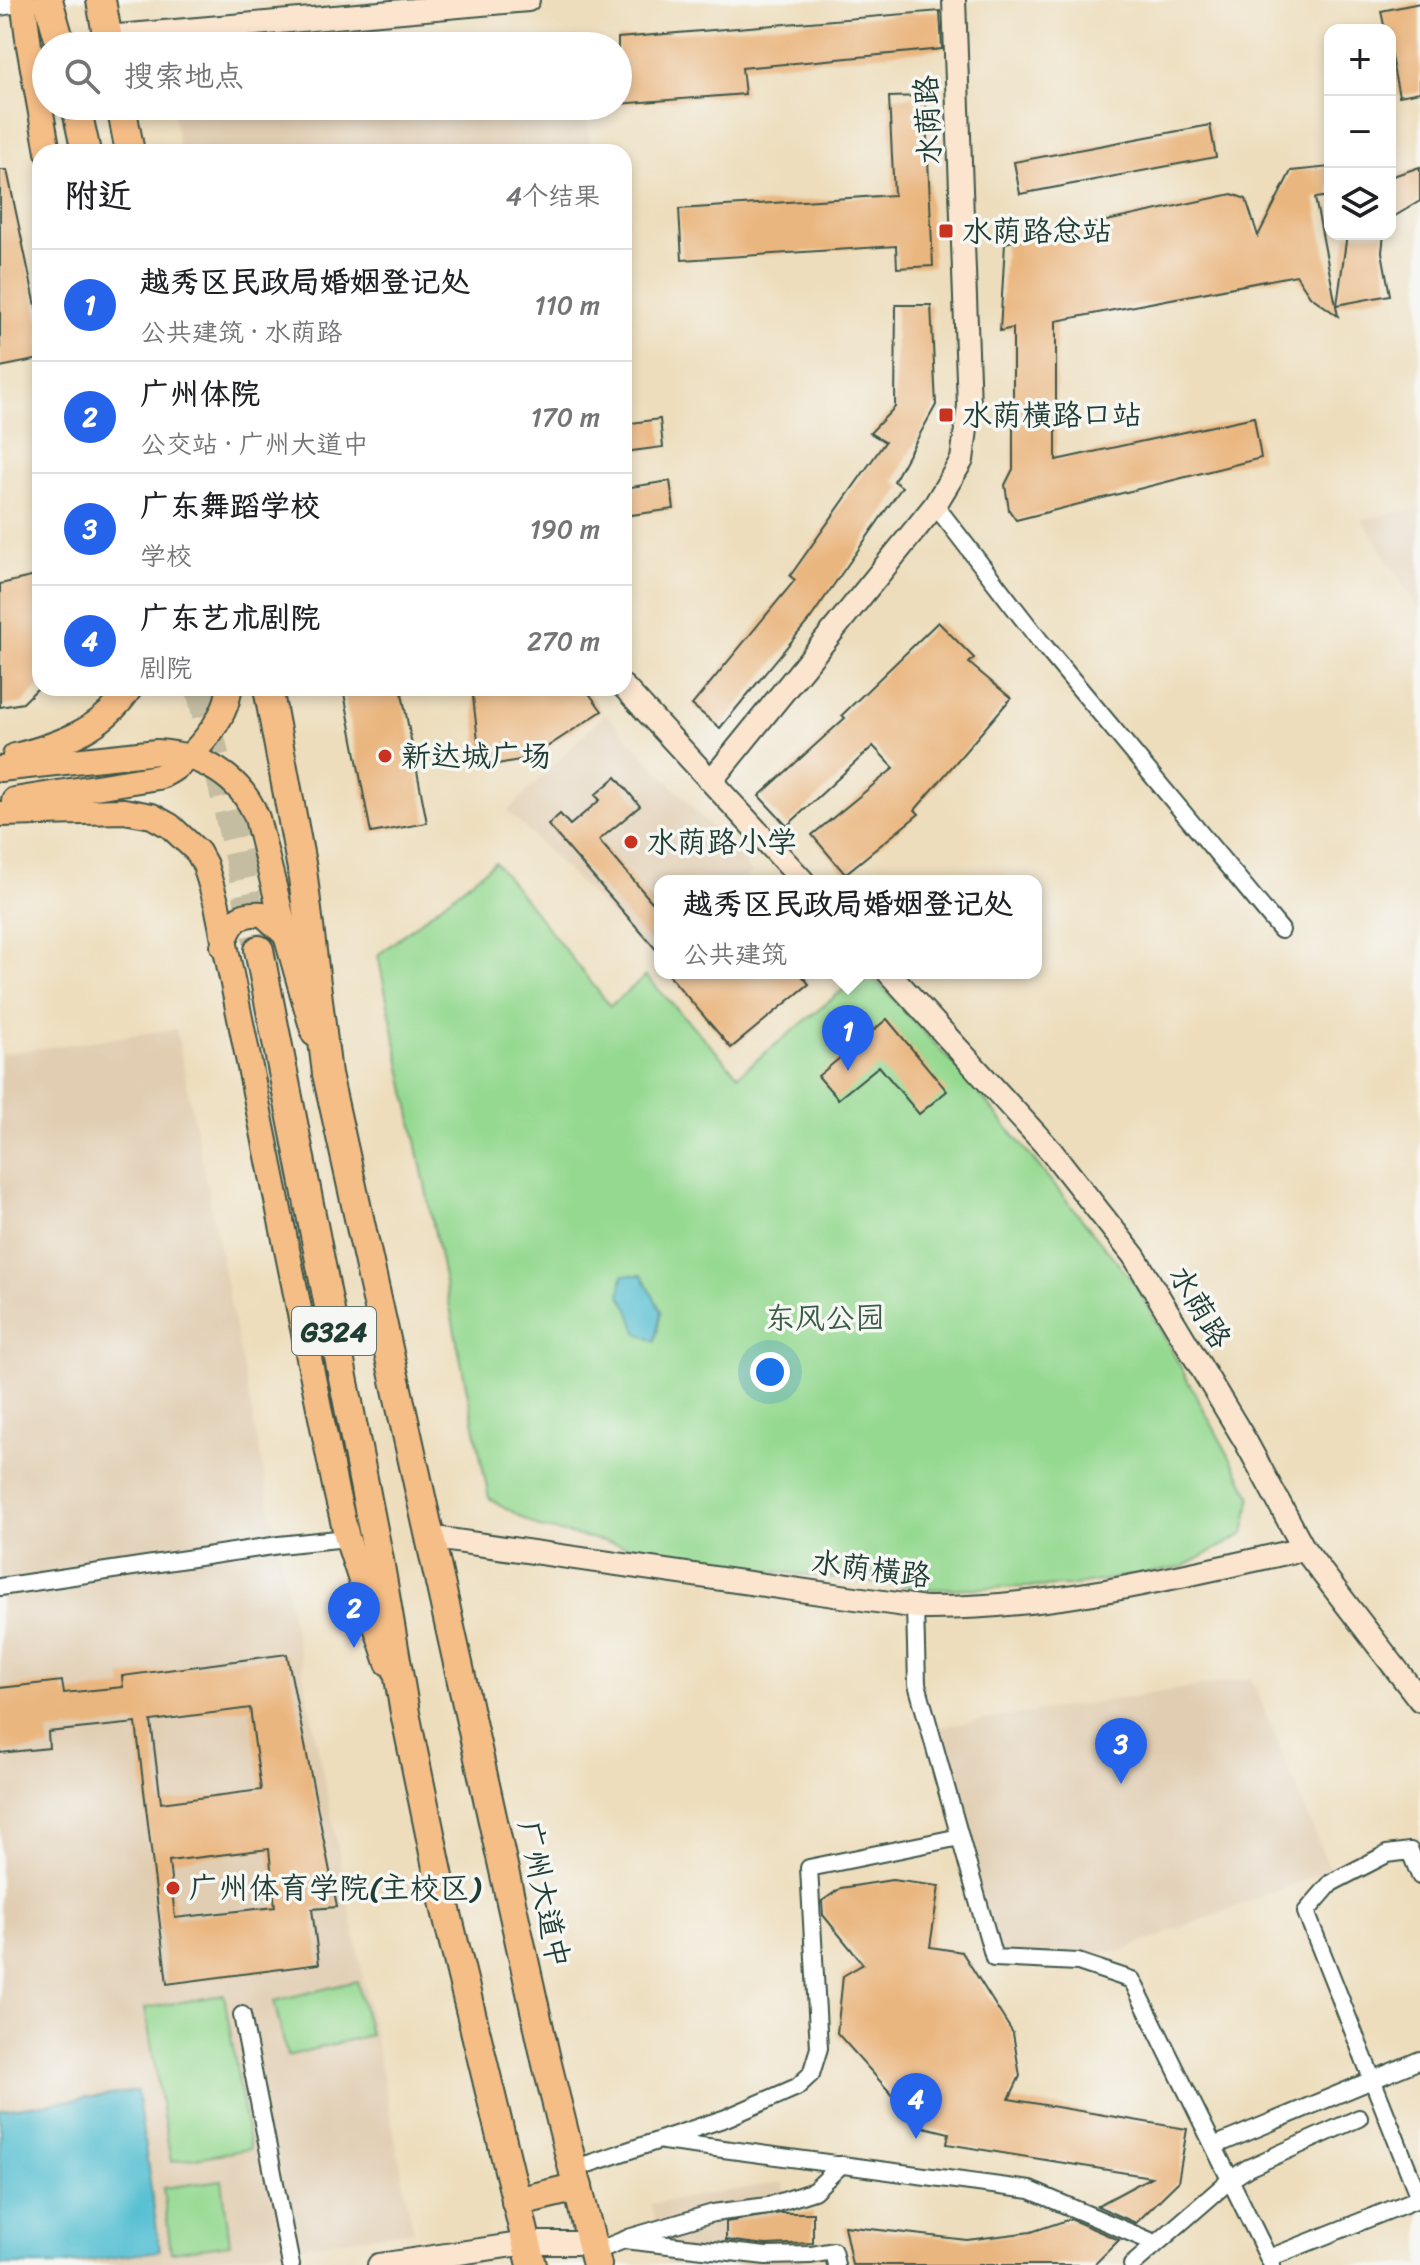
<!DOCTYPE html>
<html lang="zh">
<head>
<meta charset="utf-8">
<style>
	:root { --surface:#fff; --page:#f2f2f2; --text:#202124; --muted:#757577; --line:#e0e0e0; --accent:#2563eb }
	body { margin:0; font-family:Sriracha,"LXGW WenKai TC",sans-serif; background:var(--page); color:var(--text) }
	.controls { position:absolute; right:24px; top:24px; display:grid; overflow:hidden; border-radius:16px; box-shadow:0 4px 12px #0003 }
	.controls button { width:72px; height:72px; display:grid; place-items:center; padding:0; border:0; border-bottom:2px solid var(--line); background:var(--surface); color:var(--text); font:40px sans-serif }
	.you { position:absolute; left:770px; top:1372px; width:28px; height:28px; margin:-20px; border:6px solid #fff; border-radius:50%; background:#1a73e8; box-shadow:0 0 0 12px #1a73e833 }
	.badge { display:grid; place-items:center; width:52px; height:52px; border-radius:50%; background:var(--accent); color:#fff; font-size:26px; font-weight:700 }
	.pin { position:absolute; translate:-50% -66px; filter:drop-shadow(0 2px 4px #0008) }
	.pin::after { content:''; position:absolute; top:42px; width:28px; height:24px; background:inherit; clip-path:polygon(0 0,100% 0,50% 100%) }
	.popup { position:absolute; left:654px; top:875px; width:388px; height:104px; box-sizing:border-box; display:grid; place-content:center; border-radius:16px; background:var(--surface); filter:drop-shadow(0 2px 6px #0005); font-size:26px; white-space:nowrap; color:var(--muted) }
	.popup b { font-size:30px; color:var(--text) }
	.popup::after { content:''; position:absolute; left:50%; top:100%; margin-left:-16px; border:16px solid transparent; border-top-color:var(--surface) }
	.list { margin:0; padding:0; list-style:none }
	h2 { display:flex; justify-content:space-between; align-items:center; height:104px; margin:0; padding:0 32px; font-size:34px }
	h2 small { font-size:26px; font-weight:400; color:var(--muted) }
	.list li { display:grid; grid-template-columns:52px 1fr auto; gap:24px; align-items:center; box-sizing:border-box; height:112px; padding:0 32px; border-top:2px solid var(--line) }
	.list b { display:block; font-size:30px; white-space:nowrap }
	.list p { margin:0; font-size:26px; white-space:nowrap; color:var(--muted) }
	.list em { font-size:26px; font-style:normal; color:var(--muted) }
	.icon { flex:none; width:44px; height:44px; fill:none; stroke:currentColor; stroke-width:2; stroke-linecap:round; stroke-linejoin:round }
	.map { position:relative; flex:none; width:1420px; height:2265px; overflow:hidden }
	.search { position:absolute; background:var(--surface); box-shadow:0 4px 12px #0003; left:32px; top:32px; width:600px; height:88px; display:flex; align-items:center; gap:20px; box-sizing:border-box; padding:0 28px; border-radius:44px; color:var(--muted); font-size:30px }
	.panel { position:absolute; background:var(--surface); box-shadow:0 4px 12px #0003; left:32px; top:144px; width:600px; height:552px; border-radius:24px }
	.map>svg:first-child { display:block }
</style>
</head>
<body>
<div class="map">
<svg width="1420" height="2265" viewBox="0 0 1420 2265">
	<rect width="100%" height="100%" fill="#f6f6f2"/>
	<filter id="ink" filterUnits="userSpaceOnUse"><feTurbulence type="fractalNoise" baseFrequency=".0125" numOctaves="2"/><feDisplacementMap in="SourceGraphic" scale="16" xChannelSelector="R" yChannelSelector="G"/><feConvolveMatrix kernelMatrix="1 2 1 2 8 2 1 2 1" color-interpolation-filters="sRGB"/></filter>
	<filter id="wash" filterUnits="userSpaceOnUse"><feTurbulence type="fractalNoise" baseFrequency=".006" numOctaves="4" result="noise"/><feDisplacementMap in="SourceGraphic" scale="32" xChannelSelector="R" yChannelSelector="G"/><feGaussianBlur stdDeviation="1.8" result="paint"/><feColorMatrix in="noise" values="0 0 0 0 0 0 0 0 0 0 0 0 0 0 0 0 0 1.4 0 .05"/><feComposite in="paint" operator="in"/></filter>
	<g filter="url(#wash)">
		<rect width="100%" height="100%" fill="#edddbc"/>
		<!-- built -->
		<g fill="#e1ceb2">
			<path d="M578 37 579 46H446Z"/>
			<path d="M173 106H586L591 152H179Z"/>
			<path d="M1420 508V611L1362 519Z"/>
			<path d="M605 713 752 872 743 881H660V964L508 811Z"/>
			<path d="M176 1029 413 2230 172 2265H0V1054Z"/>
			<path d="M1251 1678 1330 1870 1121 1951 1002 1957 963 1839 933 1728Z"/>
			<path d="M782 2182 804 2265H668L650 2204Z"/>
		</g>
		<!-- green -->
		<g fill="#95d991" stroke="#5a8b62" stroke-width="2">
			<path d="M495 862 610 1006 646 976 738 1075 864 973H869L970 1082 1135 1284 1251 1496 1244 1534 1183 1567 1071 1586 931 1589 726 1566 540 1528 489 1498 378 955Z"/>
			<path d="M357 1981 370 2035 287 2056 274 2001Z"/>
			<path d="M224 1995 250 2149 171 2162 145 2008Z"/>
			<path d="M222 2180 230 2244 171 2252 163 2188Z"/>
		</g>
		<!-- water -->
		<g fill="#55bfd2" stroke="#3a7e83" stroke-width="2">
			<path d="M623 1275H642L661 1311 655 1342 637 1332 628 1307 620 1295Z"/>
			<path d="M137 2091 160 2251 61 2265H0V2110Z"/>
		</g>
		<g id="blocks">
			<!-- building -->
			<g fill="#eab67f" fill-rule="evenodd">
				<path d="M1420 3V92L1399 96 1390 52V30H1385L1381 11Z"/>
				<path d="M940 11 942 49 742 68 745 94 618 104V38Z"/>
				<path d="M925 96 933 266 897 268 896 246 682 260 679 209 894 195 889 97Z"/>
				<path d="M1210 125 1216 157 1020 194 1014 162Z"/>
				<path d="M1330 167V196L1315 198 1338 316 1310 296 1296 275 1056 321V460L1254 417 1261 458 1016 520 1009 510 1005 485 1013 469V328L1000 331 1005 243 1232 194 1246 199 1258 236 1291 171Z"/>
				<path d="M1420 167V201L1390 219V177Z"/>
				<path d="M0 170H7L40 325V359L0 367Z"/>
				<path d="M1347 234H1384L1382 252 1390 295 1337 305Z"/>
				<path d="M896 305H931L936 405 894 481 902 487 810 619 720 728 692 705 795 580 790 576 885 442 870 433 895 407Z"/>
				<path d="M660 419 663 447 624 452V424Z"/>
				<path d="M670 481 674 509 624 516V488Z"/>
				<path d="M40 575V686L23 703 0 707V584Z"/>
				<path d="M938 622 974 658 969 663 1011 698 915 810 919 814 845 874 812 835 894 768 873 746 787 826 759 796 845 718 842 715Z"/>
				<path d="M343 688H401L427 823 371 833Z"/>
				<path d="M472 688H585L602 711 530 758 481 767Z"/>
				<path d="M616 777 640 806 599 840 652 902 660 895V954L548 825 560 814 570 825 600 800 595 795Z"/>
				<path d="M667 973H800L809 984 731 1048Z"/>
				<path d="M887 1019 947 1091 919 1114 879 1066 838 1099 818 1076Z"/>
				<path d="M287 1654 337 1907 312 1909 319 1964 167 1984 136 1723 48 1732 49 1748 0 1753V1688L62 1681 64 1693 123 1687 122 1676ZM250 1708 261 1790 161 1803 151 1721ZM269 1849 275 1907 175 1918 169 1861Z"/>
				<path d="M892 1880 939 1886 930 1947 962 1952 1013 2033 1020 2076 1009 2099 1187 2129 1178 2182 1136 2223 1097 2206 1151 2177 947 2144 949 2133 920 2126 837 2033 843 1976 863 1964 823 1915 822 1901 841 1888Z"/>
				<path d="M781 2213H813V2243L766 2245 726 2240V2222Z"/>
				<path d="M1070 2219 1119 2240 1094 2265H852L844 2226 967 2240 1031 2232Z"/>
			</g>
		</g>
	</g>
	<g filter="url(#ink)">
		<use href="#blocks" fill-opacity="0" stroke="#3e5548" stroke-width="2"/>
		<g fill="none" stroke-linecap="round" stroke-linejoin="round">
			<!-- highway-tunnel -->
			<path stroke="#c4bda1" stroke-width="28" stroke-dasharray="28 14" stroke-linecap="butt" d="M200 688 259 950"/>
			<!-- street casing -->
			<g stroke="#3e5548" stroke-width="20">
				<g id="street">
					<path d="M0 7 23 3V0"/>
					<path d="M935 505 1040 641 1281 930"/>
					<path d="M0 1587 279 1545 347 1538"/>
					<path d="M915 1607 917 1684 994 1958 1078 1962 1132 1980 1272 2265"/>
					<path d="M1420 1876 1410 1851 1387 1854 1331 1883 1306 1912 1420 2200"/>
					<path d="M242 2015 291 2265"/>
					<path d="M663 2141 1030 2190 1155 2243"/>
					<path d="M1214 2146 1420 2060"/>
					<path d="M573 2169 726 2118 797 2087 811 2074 819 2048 809 1868 960 1837"/>
					<path d="M628 2238 713 2213 768 2206 814 2191 841 2165"/>
					<path d="M594 2252 624 2240 766 2256 811 2255 833 2251 836 2265"/>
					<path d="M1269 2258 1420 2198"/>
					<path d="M1132 2265 1230 2180 1248 2168 1359 2118"/>
				</g>
			</g>
			<!-- secondary casing -->
			<g stroke="#3e5548" stroke-width="26">
				<g id="secondary">
					<path d="M107 37 528 0"/>
					<path d="M624 687 803 881"/>
					<path d="M711 781 935 505 962 460 969 406 954 0"/>
					<path d="M889 973 1052 1152 1134 1256 1246 1442 1304 1549 1420 1700"/>
					<path d="M428 1537 925 1608C1053 1609 1181 1576 1304 1549"/>
					<path d="M379 2265 527 2243H591"/>
				</g>
			</g>
			<!-- primary casing -->
			<g stroke="#3e5548" stroke-width="28">
				<g id="primary">
					<path d="M23 0 29 46 48 152"/>
					<path d="M15 756C59 745 104 729 130 688"/>
					<path d="M0 769 157 752C200 754 241 776 257 818L286 935 314 1034"/>
					<path d="M14 800 158 777C187 767 228 719 229 688"/>
					<path d="M0 814 124 811 152 816 170 826 198 852 205 865 217 905 336 1491 347 1538 388 1663"/>
					<path d="M223 946C230 923 237 912 263 914L286 935"/>
				</g>
			</g>
			<!-- highway casing -->
			<g stroke="#3e5548" stroke-width="32">
				<g id="highway">
					<path d="M48 0 61 46"/>
					<path d="M101 0 109 46"/>
					<path d="M76 106 86 152"/>
					<path d="M121 106 130 152"/>
					<path d="M268 688 302 869 327 1074 547 2064 597 2265"/>
					<path d="M259 950 379 1560 405 1713 445 1906 532 2265"/>
					<path d="M516 2202 578 2187"/>
				</g>
			</g>
			<!-- street -->
			<use href="#street" stroke="#fff" stroke-width="16"/>
			<!-- secondary -->
			<use href="#secondary" stroke="#fbe5cf" stroke-width="22"/>
			<!-- primary -->
			<use href="#primary" stroke="#f6be87" stroke-width="24"/>
			<!-- highway -->
			<use href="#highway" stroke="#f6be87" stroke-width="28"/>
		</g>
	</g>
	<!-- markers -->
	<g fill="#c8321e" stroke="#f6f6f2" stroke-width="3">
		<rect x="938" y="223" width="16" height="16" rx="4"/>
		<rect x="938" y="407" width="16" height="16" rx="4"/>
		<circle cx="385" cy="756" r="8"/>
		<circle cx="631" cy="842" r="8"/>
		<circle cx="173" cy="1888" r="8"/>
	</g>
	<g text-anchor="middle" dominant-baseline="central" stroke-width="7" stroke-linejoin="round" paint-order="stroke">
		<!-- shield labels -->
		<rect fill="#f6f6f2" stroke="#60746d" stroke-width="2" x="292" y="1307" width="84" height="48" rx="6"/>
		<g font-size="28" font-weight="bold" fill="#1f3d34">
			<text x="334" y="1331">G324</text>
		</g>
		<!-- street labels -->
		<g font-size="30" fill="#1f3d34" stroke="#f6f6f2">
			<text transform="translate(928 120) rotate(-93)">水荫路</text>
			<text transform="translate(1200 1307) rotate(59)">水荫路</text>
			<text transform="translate(871 1569) rotate(7)">水荫横路</text>
			<text transform="translate(544 1894) rotate(78)">广州大道中</text>
		</g>
		<!-- poi labels -->
		<g font-size="30" fill="#1f3d34" stroke="#f6f6f2" text-anchor="start">
			<text x="962" y="231">水荫路总站</text>
			<text x="962" y="415">水荫横路口站</text>
			<text x="401" y="756">新达城广场</text>
			<text x="647" y="842">水荫路小学</text>
			<text x="189" y="1888">广州体育学院(主校区)</text>
		</g>
		<!-- park labels -->
		<g font-size="30" fill="#375c47" stroke="#f6f6f2">
			<text x="825" y="1318">东风公园</text>
		</g>
	</g>
</svg>
<div class="controls">
<button>+</button>
<button>−</button>
<button><svg class="icon" aria-label="layers" viewBox="0 0 24 24"><path d="M12 4l9 5-9 5-9-5zM3 14l9 5 9-5"/></svg></button>
</div>
<div class="you"></div>
<div class="pin badge" style="left:848px;top:1071px">1</div>
<div class="popup"><b>越秀区民政局婚姻登记处</b>公共建筑</div>
<div class="pin badge" style="left:354px;top:1648px">2</div>
<div class="pin badge" style="left:1121px;top:1784px">3</div>
<div class="pin badge" style="left:916px;top:2139px">4</div>
<div class="search"><svg class="icon" aria-label="search" viewBox="0 0 24 24"><circle cx="10" cy="10" r="6"/><path d="M15 15l6 6"/></svg>搜索地点</div>
<section class="panel">
<h2>附近<small>4个结果</small></h2>
<ul class="list">
<li><span class="badge">1</span><div><b>越秀区民政局婚姻登记处</b><p>公共建筑 · 水荫路</p></div><em>110 m</em></li>
<li><span class="badge">2</span><div><b>广州体院</b><p>公交站 · 广州大道中</p></div><em>170 m</em></li>
<li><span class="badge">3</span><div><b>广东舞蹈学校</b><p>学校</p></div><em>190 m</em></li>
<li><span class="badge">4</span><div><b>广东艺术剧院</b><p>剧院</p></div><em>270 m</em></li>
</ul>
</section>
</div>
</body>
</html>
